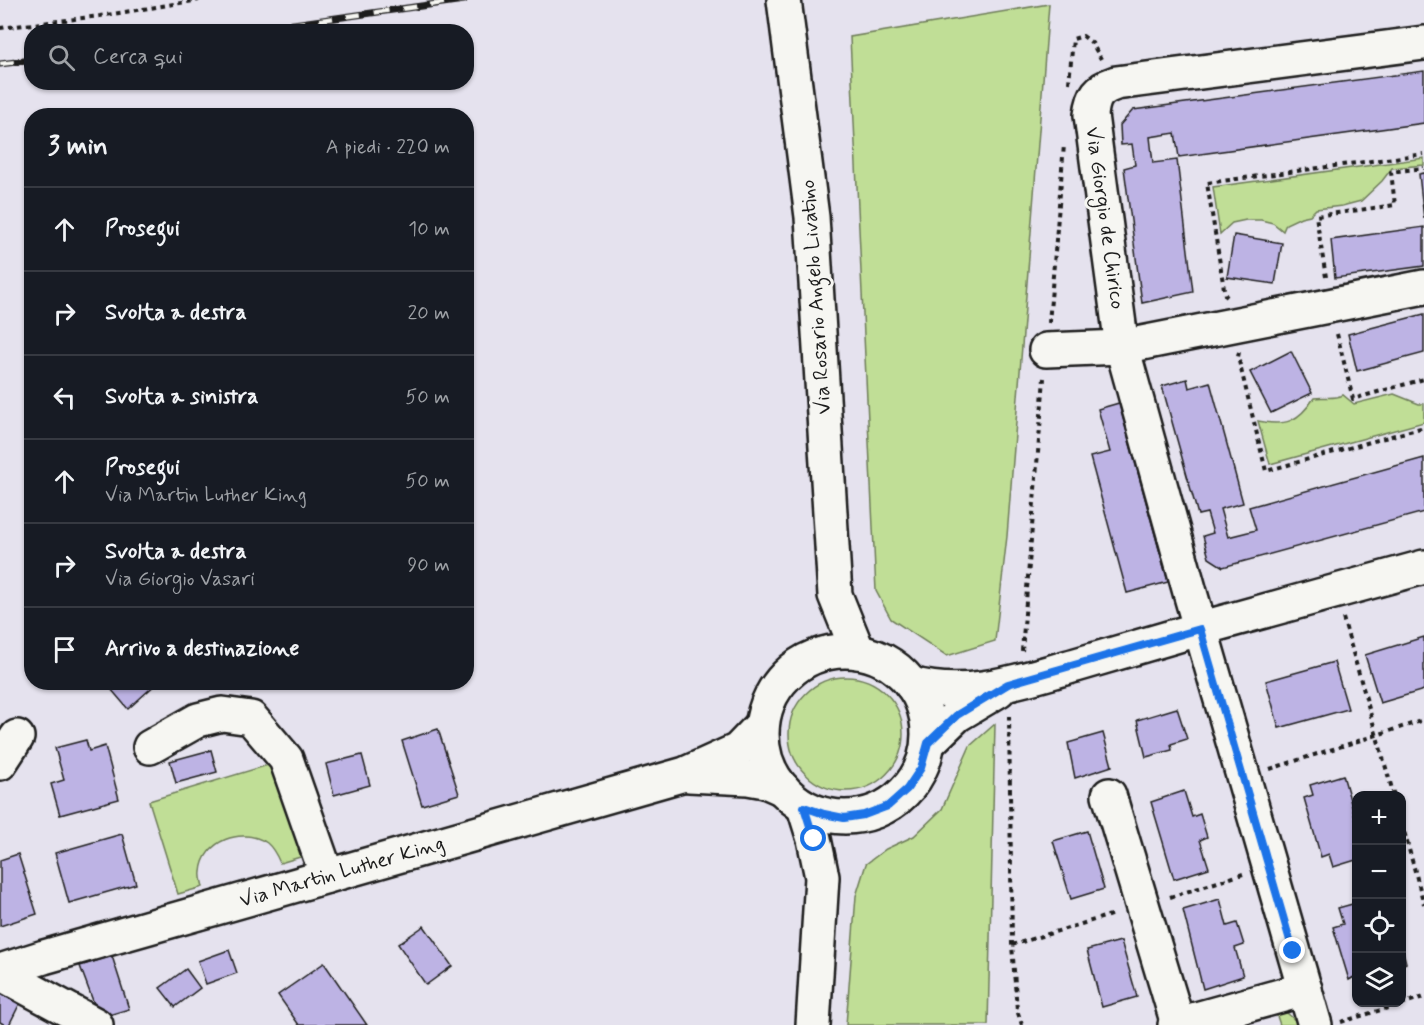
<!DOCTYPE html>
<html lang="it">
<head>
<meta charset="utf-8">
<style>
	:root { --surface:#171b24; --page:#20242c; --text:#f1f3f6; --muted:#9ea1a6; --line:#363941 }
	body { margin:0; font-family:Mynerve,sans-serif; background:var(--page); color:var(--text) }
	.controls { position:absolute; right:18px; bottom:18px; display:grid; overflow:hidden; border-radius:12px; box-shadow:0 2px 4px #0004 }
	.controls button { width:54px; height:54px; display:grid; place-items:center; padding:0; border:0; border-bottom:2px solid var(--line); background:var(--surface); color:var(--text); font:30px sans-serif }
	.stop { position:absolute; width:18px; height:18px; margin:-14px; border:4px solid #1a73e8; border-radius:50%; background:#fff }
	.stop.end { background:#1a73e8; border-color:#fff; box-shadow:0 2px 6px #0008 }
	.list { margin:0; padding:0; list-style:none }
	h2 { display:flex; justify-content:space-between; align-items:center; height:78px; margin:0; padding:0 24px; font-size:26px }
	h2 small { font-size:20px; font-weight:400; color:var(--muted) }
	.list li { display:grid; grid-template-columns:39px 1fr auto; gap:18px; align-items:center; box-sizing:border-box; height:84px; padding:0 24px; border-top:2px solid var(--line) }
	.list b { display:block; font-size:22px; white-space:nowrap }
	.list p { margin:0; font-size:20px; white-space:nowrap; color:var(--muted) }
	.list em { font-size:20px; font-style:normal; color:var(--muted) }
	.icon { flex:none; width:33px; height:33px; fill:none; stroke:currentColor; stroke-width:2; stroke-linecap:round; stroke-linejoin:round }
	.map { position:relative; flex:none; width:1424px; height:1025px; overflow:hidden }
	.search { position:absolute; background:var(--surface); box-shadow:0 2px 4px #0004; left:24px; top:24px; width:450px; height:66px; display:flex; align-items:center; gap:15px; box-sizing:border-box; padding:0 21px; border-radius:24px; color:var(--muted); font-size:22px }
	.panel { position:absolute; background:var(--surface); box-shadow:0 2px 4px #0004; left:24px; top:108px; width:450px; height:582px; border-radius:24px }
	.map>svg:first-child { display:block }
</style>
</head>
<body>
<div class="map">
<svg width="1424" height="1025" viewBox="0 0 1424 1025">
	<rect width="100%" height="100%" fill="#e5e2ee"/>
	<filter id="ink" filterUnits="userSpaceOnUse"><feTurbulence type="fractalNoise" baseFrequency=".0167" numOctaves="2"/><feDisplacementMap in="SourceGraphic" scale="12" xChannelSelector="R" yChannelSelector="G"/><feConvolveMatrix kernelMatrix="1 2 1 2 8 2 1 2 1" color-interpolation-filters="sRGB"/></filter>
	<g filter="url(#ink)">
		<!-- green -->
		<g fill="#c0de96" stroke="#6e7d59" stroke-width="1.5">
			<path d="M1049 4 1007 536 995 641 947 656 891 619 876 591 850 37Z"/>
			<path d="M1424 158V165L1392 168 1382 181 1361 201 1342 206 1316 209 1310 215 1301 217 1286 224 1283 231 1273 223 1261 220H1246L1232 223 1220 234 1213 187Z"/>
			<path d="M1394 394 1419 404H1424V422L1270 464 1258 421C1286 427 1299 421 1314 398 1325 396 1332 400 1343 395L1354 404Z"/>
			<circle cx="846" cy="734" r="57"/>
			<path d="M995 724 988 1025H846L856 896 866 864 886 849 914 836 942 809 970 746Z"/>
			<path d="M278 762 307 855 280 863C277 856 273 848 267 843 242 826 203 841 201 872 200 877 202 882 203 887L178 894 149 801Z"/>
			<path d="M1276 1013H1287L1297 1022 1298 1025H1280Z"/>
		</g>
		<!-- building -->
		<g fill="#bdb3e4" stroke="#1c1c1c" stroke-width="1.5">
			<path d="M1424 71V123L1179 157 1175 133 1150 137 1153 163 1177 160 1193 292 1142 303 1124 168 1135 165 1132 144 1121 145 1120 125 1133 110Z"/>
			<path d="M1424 173V219L1419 174Z"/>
			<path d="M1424 227V266L1335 278 1331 240Z"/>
			<path d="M1234 235 1282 243 1275 284 1227 277Z"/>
			<path d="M1424 314V353L1357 371 1348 334Z"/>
			<path d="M1291 351 1312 393 1271 413 1250 372Z"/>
			<path d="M1187 379 1189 388 1210 382 1243 503 1220 509 1228 537 1256 530 1249 507 1424 458V512L1223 567 1209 558 1203 536 1213 533 1207 513 1198 515 1162 386Z"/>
			<path d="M1119 403 1168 582 1127 593 1090 457 1110 452 1098 409Z"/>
			<path d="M1424 637V690L1380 703 1365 655Z"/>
			<path d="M1334 662 1348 709 1279 728 1266 681Z"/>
			<path d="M105 682H158L128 709Z"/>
			<path d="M1177 708 1187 739 1171 744 1172 750 1146 757 1137 720Z"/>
			<path d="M438 729 459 794 422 805 402 741Z"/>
			<path d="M1103 733 1112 766 1075 778 1068 743Z"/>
			<path d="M86 740 89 751 105 746 119 799 60 815 51 784 64 780 55 748Z"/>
			<path d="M211 750 217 772 176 783 170 761Z"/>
			<path d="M362 755 370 785 334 795 326 764Z"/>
			<path d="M1343 775 1356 821V860L1333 867 1329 854 1321 857 1304 798 1313 795 1310 785Z"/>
			<path d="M1184 791 1192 817 1200 814 1207 837 1200 840 1209 868 1174 879 1151 802Z"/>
			<path d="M1087 831 1104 889 1071 899 1053 841Z"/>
			<path d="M122 834 136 884 69 903 55 853Z"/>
			<path d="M18 854 37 914 0 926V860Z"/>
			<path d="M1220 899 1227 926 1237 923 1244 945 1235 948 1243 976 1203 989 1183 910Z"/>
			<path d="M1356 903V984L1354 977 1349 980 1333 927 1343 924 1338 908Z"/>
			<path d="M424 926 452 966 426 985 398 944Z"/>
			<path d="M1121 941 1137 997 1102 1007 1087 950Z"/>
			<path d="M1402 947 1406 963 1402 965Z"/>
			<path d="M229 950 237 973 206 984 198 961Z"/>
			<path d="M112 956 129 1009 109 1015 96 1009 80 966Z"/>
			<path d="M324 963 367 1025H299L278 995Z"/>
			<path d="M186 969 200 988 175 1007 160 988Z"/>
			<path d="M0 992 20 1003 9 1025H5L0 1022Z"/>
		</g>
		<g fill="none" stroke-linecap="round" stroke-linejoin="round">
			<!-- minor casing -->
			<g stroke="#1c1c1c" stroke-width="38">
				<g id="minor">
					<path d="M784 0 812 217 835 595 858 652"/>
					<path d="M1046 350 1122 347 1424 287"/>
					<circle cx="845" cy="734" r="83"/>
					<path d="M911 684C968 700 1021 680 1076 665 1117 653 1158 641 1199 629 1274 608 1349 588 1424 567"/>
					<path d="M928 743 957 715 999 690"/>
					<path d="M150 747 198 720 222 714 251 718 286 759 327 876"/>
					<path d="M0 763 17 737"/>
					<path d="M689 775 748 778 765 781 783 789"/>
					<path d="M1109 795 1178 1024"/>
					<path d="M804 807 814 839 822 877 813 1025"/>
					<path d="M0 971 44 957 685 774 738 750 762 725"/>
					<path d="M0 973 96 1025"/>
					<path d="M1175 1025 1305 989"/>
					<path d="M1315 1025 1191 596 1122 347 1091 115C1093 96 1098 89 1116 83L1424 43"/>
				</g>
			</g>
			<!-- path -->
			<g stroke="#1c1c1c" stroke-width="4" stroke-dasharray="4.5 4.5" stroke-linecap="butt">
				<path d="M0 28 100 16 199 0"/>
				<path d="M1069 83 1073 39 1083 36 1092 43 1101 59"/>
				<path d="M1326 277 1316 216 1395 205 1391 172 1424 168"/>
				<path d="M1227 297 1225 295 1207 183 1424 154"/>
				<path d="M1049 323 1064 145"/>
				<path d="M1337 334 1353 399 1424 379"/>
				<path d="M1239 352 1238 357 1266 471 1424 427"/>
				<path d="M1343 618 1394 796"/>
				<path d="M1022 651 1044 378"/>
				<path d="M1009 716 1012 945 1017 1010 1022 1025"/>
				<path d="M1270 769 1424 720"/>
				<path d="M1402 824 1424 904"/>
				<path d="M1170 897 1243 874"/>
				<path d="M1012 945 1114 914"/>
				<path d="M1341 1022 1424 997"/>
			</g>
			<!-- minor -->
			<use href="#minor" stroke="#f6f6f2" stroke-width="33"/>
			<!-- rail casing -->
			<g stroke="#1c1c1c" stroke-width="7">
				<g id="rail">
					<path d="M236 32 464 0"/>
					<path d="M0 64 32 60"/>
				</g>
			</g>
			<!-- rail -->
			<use href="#rail" stroke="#f6f6f2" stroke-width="4.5" stroke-dasharray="14" stroke-linecap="butt"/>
		</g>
	</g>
	<g fill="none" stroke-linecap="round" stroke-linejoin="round" filter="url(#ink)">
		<!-- route -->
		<path stroke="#1a73e8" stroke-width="8" d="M814 839 804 807 824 814 844 818 864 815 888 806 907 789 921 768 928 743 957 715 1008 684 1200 629 1293 951"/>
	</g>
	<g text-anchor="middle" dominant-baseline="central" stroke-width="6" stroke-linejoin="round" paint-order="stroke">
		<!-- street labels -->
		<g font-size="21" fill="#1c1c1c" stroke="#f6f6f2">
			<text transform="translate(1105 218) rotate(82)">Via Giorgio de Chirico</text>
			<text transform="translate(816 297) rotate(-94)">Via Rosario Angelo Livatino</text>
			<text transform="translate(342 872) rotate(-16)">Via Martin Luther King</text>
		</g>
	</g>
</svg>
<div class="controls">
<button>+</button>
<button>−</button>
<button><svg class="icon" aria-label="locate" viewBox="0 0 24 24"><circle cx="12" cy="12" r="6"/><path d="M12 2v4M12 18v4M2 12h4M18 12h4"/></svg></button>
<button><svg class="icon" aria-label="layers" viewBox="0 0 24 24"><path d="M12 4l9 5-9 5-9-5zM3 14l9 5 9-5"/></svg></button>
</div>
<div class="stop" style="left:814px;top:839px"></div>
<div class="stop end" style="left:1293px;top:951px"></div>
<div class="search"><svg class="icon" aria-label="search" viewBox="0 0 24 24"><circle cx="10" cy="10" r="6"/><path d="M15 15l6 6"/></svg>Cerca qui</div>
<section class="panel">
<h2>3 min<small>A piedi · 220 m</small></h2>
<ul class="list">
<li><svg class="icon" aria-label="ahead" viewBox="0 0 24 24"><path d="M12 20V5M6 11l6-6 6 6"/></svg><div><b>Prosegui</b></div><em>10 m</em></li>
<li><svg class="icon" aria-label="right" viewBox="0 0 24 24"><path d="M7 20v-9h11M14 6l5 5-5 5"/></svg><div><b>Svolta a destra</b></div><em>20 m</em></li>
<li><svg class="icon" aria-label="left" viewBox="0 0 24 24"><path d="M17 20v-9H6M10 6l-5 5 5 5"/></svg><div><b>Svolta a sinistra</b></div><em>50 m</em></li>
<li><svg class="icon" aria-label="ahead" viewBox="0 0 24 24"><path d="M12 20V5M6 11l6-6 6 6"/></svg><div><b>Prosegui</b><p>Via Martin Luther King</p></div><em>50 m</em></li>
<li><svg class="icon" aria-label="right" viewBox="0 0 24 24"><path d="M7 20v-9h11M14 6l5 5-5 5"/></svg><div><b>Svolta a destra</b><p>Via Giorgio Vasari</p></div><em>90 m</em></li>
<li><svg class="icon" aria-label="arrive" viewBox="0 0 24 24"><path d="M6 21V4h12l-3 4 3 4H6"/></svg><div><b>Arrivo a destinazione</b></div></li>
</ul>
</section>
</div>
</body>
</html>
